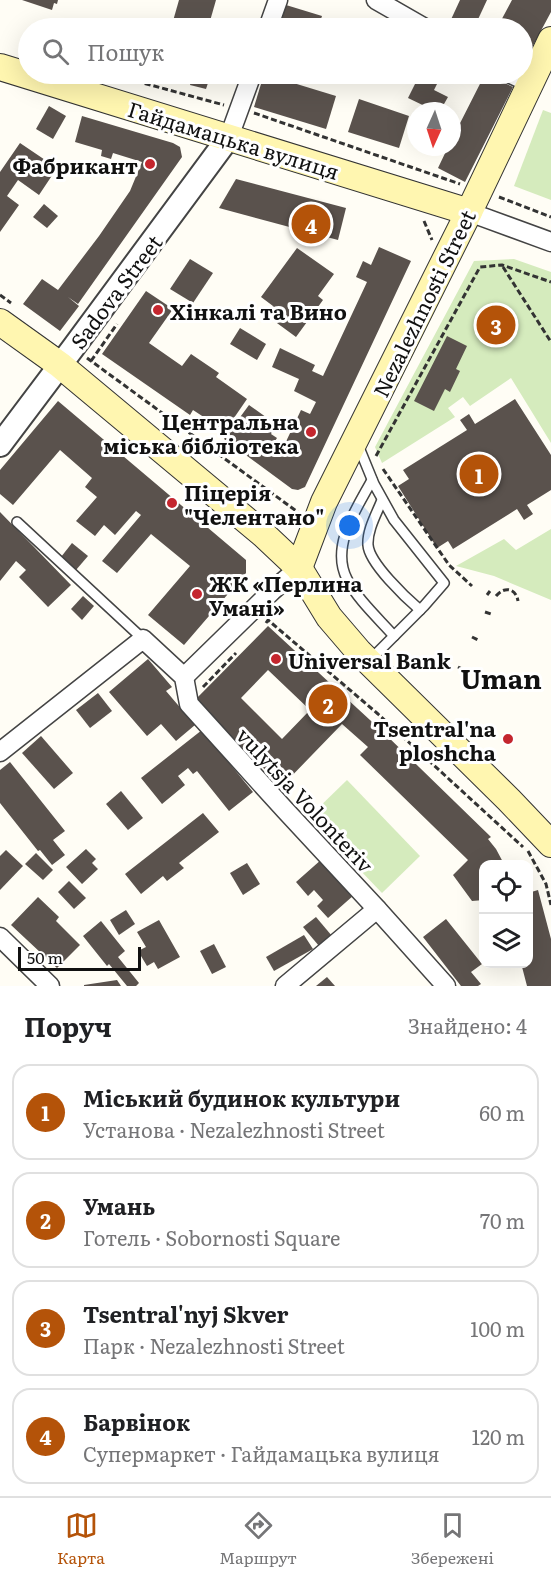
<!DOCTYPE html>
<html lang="uk">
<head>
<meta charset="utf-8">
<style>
	:root { --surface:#fff; --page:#f6f6f6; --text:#202124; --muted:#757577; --line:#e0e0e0; --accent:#b45309 }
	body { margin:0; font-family:Literata,serif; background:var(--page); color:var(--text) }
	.controls { position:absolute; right:18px; bottom:18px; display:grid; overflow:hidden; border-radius:12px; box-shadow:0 6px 24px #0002 }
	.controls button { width:54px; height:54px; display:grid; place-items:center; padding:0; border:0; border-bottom:2px solid var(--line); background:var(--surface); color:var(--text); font:30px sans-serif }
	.compass { position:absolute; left:407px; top:102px; width:54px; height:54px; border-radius:50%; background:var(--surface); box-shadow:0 6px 24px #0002; rotate:183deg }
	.scale { position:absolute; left:18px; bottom:15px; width:123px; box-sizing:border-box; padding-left:6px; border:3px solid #111; border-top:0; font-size:16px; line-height:21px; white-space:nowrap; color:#111; -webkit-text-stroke:4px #fff; paint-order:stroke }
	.you { position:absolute; left:350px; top:526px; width:21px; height:21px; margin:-15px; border:4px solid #fff; border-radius:50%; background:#1a73e8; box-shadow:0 0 0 9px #1a73e833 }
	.badge { display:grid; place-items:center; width:39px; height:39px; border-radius:50%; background:var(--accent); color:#fff; font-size:20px; font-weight:700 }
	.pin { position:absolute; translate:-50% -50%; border:3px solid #fff; box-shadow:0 2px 6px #0006 }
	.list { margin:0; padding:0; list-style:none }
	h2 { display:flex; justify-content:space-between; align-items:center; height:78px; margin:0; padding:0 24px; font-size:26px }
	h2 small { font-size:20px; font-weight:400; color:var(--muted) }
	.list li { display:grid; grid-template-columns:39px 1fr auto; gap:18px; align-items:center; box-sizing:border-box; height:96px; margin:0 12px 12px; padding:0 12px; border:2px solid var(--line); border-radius:18px }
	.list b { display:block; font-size:22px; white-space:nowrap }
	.list p { margin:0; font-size:20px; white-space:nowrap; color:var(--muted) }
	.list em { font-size:20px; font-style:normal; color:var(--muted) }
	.icon { flex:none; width:33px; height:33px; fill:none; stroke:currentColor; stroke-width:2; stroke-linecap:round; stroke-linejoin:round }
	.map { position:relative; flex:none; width:551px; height:986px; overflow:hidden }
	.search { position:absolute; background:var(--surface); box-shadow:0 6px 24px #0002; left:18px; right:18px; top:18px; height:66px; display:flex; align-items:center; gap:15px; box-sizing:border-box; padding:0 21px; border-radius:33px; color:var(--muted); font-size:22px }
	.sheet { height:510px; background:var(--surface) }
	nav { display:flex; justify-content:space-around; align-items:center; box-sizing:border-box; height:84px; border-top:2px solid var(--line); background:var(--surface); font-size:16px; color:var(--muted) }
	nav a { display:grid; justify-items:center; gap:3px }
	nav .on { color:var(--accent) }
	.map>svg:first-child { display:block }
</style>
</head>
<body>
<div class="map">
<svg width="551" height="986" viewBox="0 0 551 986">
	<rect width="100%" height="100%" fill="#fffdf5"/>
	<!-- green -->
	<g fill="#d5ebbd">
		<path d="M543 110 551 113V200L514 186Z"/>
		<path d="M514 259 551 272V443L511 378 470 406 463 397 448 408 455 417 382 463 375 447 474 261Z"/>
		<path d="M551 529V600L494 576 456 566 504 539 516 550Z"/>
		<path d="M347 780 420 856 382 893 309 817Z"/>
	</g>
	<!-- building -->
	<g fill="#5a524d" fill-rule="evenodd">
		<path d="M22 0H58L57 4 54 3 52 10Z"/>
		<path d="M179 0H216L208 28H171Z"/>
		<path d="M460 0H487L474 28H452L448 26Z"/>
		<path d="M512 0H551V12L522 66V28H497Z"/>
		<path d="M286 5 322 16 318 28H279Z"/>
		<rect x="371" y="21" width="31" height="7"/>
		<path d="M153 74H185L182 83Z"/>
		<path d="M193 74H211L206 89 190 85Z"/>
		<path d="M264 74 336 96 326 129 254 107Z"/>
		<path d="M420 74H442L434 90 448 97 440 111H435L408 98Z"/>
		<path d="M485 74 513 87 465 182 438 168 448 147H452V139Z"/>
		<path d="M359 99 409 116 399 148 348 132Z"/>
		<path d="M49 106 66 116 53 139 36 129Z"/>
		<path d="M82 116 173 143 180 147 182 157 78 304 68 297 79 306 60 331 23 304 42 279 58 290 99 236 130 191 142 162 113 153 111 159 101 156 102 150 75 142Z"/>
		<path d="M20 143 57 168 39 195 18 180 7 196 19 205 0 232V172Z"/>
		<path d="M236 179 346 208 338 240 219 208Z"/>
		<path d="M44 204 58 216 47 228 33 217Z"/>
		<path d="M379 247 411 261 305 487 298 490 292 489 224 439 249 405 277 425 271 434 277 438 273 444 282 450 301 410 310 414 316 402 294 391 299 379 272 367 280 348 315 365 312 371 323 376 367 282 356 277 363 261 371 265Z"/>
		<path d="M297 248 334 274 318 296 323 300 296 337 266 315 273 306 261 297Z"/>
		<path d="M190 259 213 273 193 303 170 289Z"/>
		<path d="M146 291 173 309 149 343 182 366 191 354 219 373 216 377 247 399 225 431 193 410 190 415 102 354Z"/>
		<path d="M240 328 266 344 257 360 230 344Z"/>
		<path d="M447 336 467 346 456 369 460 371 450 392 445 389 434 411 414 401Z"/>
		<path d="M515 399 551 455V490L527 505 533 514 524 520 517 509 453 549 448 541 437 548 398 486 409 479 403 470 467 430 460 420 469 414 475 424Z"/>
		<path d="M58 401 246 560V573L184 645 148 615 190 566 151 534 117 573 102 561 141 515 136 511 115 535 104 525 95 536 76 521 97 497 85 487 92 478 60 450 13 505 0 494V470Z"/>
		<path d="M0 512 71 585 48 607 19 577 26 570 16 561 0 581Z"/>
		<path d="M72 543 88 556 76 570 61 557Z"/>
		<path d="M83 596 94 606 82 620 71 609Z"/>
		<path d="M268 626 383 732 491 837 488 839 496 849 504 864H484V900L472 901 453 875 468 860 360 755 368 747 342 724 282 786 194 701ZM268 670 310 710 282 739 241 698Z"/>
		<path d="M148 659 172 687 166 691 195 725 176 741 161 724 147 736 109 692Z"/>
		<path d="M98 693 112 711 90 728 76 710Z"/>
		<path d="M202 730 253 792 229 811 197 771 193 774 188 768 178 776 185 785 162 804 141 778Z"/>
		<path d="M41 736 73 773 54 789 22 753Z"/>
		<path d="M10 762 65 831 53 840 65 855 52 865 40 850 38 851 0 803V770Z"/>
		<path d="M121 791 143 818 128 830 106 804Z"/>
		<path d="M203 813 219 832 179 863 184 868 167 881 163 876 141 894 125 874Z"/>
		<path d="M86 849 96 859 92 863 98 869 82 884 66 867Z"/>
		<path d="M6 850 23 866 0 890V856Z"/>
		<path d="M36 853 53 870 43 880 25 864Z"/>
		<path d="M322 859 354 895 328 918 317 906 323 900 314 890 308 896 296 882Z"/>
		<path d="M247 863 260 884 243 895 230 873Z"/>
		<path d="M69 881 86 898 74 909 58 892Z"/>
		<path d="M538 890 551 939V986H527L521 963H528V893Z"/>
		<path d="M38 897 59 917 56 921 80 945 57 968 11 925Z"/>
		<path d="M126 910 135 924 119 935 110 920Z"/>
		<path d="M316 917 332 936 319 946 303 927Z"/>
		<path d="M446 919 482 964 471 972 481 984 478 986H461L423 937Z"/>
		<path d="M159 920 180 957 158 969 154 962 147 966 138 951 146 947 137 932Z"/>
		<path d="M101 921 125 951 118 957 139 983 136 986H127L109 964 107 966 83 936Z"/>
		<path d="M304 935 313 949 274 971 266 957Z"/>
		<path d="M214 944 226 967 212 974 200 951Z"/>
		<path d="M327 977 335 986H316Z"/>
		<path d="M117 980 121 986H84V985Z"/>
	</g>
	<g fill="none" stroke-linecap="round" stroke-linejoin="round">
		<!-- service casing -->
		<g stroke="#444" stroke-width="12">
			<g id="service">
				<path d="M358 445 374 484 394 520 444 583 424 606 370 660"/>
				<path d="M372 480C357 508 330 546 347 579 358 600 378 618 394 636"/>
				<path d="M382 500C377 513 367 530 368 545 369 563 406 598 420 610"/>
				<path d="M17 522 143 639"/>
			</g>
		</g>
		<!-- minor casing -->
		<g stroke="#444" stroke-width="21">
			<g id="minor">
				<path d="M376 0 425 28"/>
				<path d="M268 28 278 0"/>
				<path d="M511 74 530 83"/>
				<path d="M229 137 252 74"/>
				<path d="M469 212 551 242"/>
				<path d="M184 677 272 591 299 568"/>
				<path d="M0 752 143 639 184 677 189 704 285 810 377 909 446 986"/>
				<path d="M0 937 50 986"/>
				<path d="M285 986 377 909"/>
			</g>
		</g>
		<!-- tertiary casing -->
		<g stroke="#444" stroke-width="26">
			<path id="tertiary" d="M0 445 73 348 229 137"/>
		</g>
		<!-- secondary casing -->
		<g stroke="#333" stroke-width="28">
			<g id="secondary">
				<path d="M0 67 469 212"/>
				<path d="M0 322 60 365 264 535 299 568 329 617 359 652 509 800 551 844"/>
				<path d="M299 568 324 502 469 212 551 40"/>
			</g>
		</g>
		<!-- path -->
		<g stroke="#333" stroke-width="3" stroke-dasharray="6 3" stroke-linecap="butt">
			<path d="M110 74 224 105"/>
			<path d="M254 113 460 184"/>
			<path d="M499 197 551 217"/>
			<path d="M424 221 432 240"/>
			<path d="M503 267 551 342"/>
			<path d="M0 295 11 303"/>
			<path d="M87 358 299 513"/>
			<path d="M91 361 117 324"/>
			<path d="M376 456 480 267 502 265 551 282"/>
			<path d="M383 469 449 565 472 586"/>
			<path d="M487 595 490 591"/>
			<path d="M496 596C504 586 516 588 518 601"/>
			<path d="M485 612 491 614"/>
			<path d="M266 623 268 620 378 714 523 847"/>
			<path d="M472 637 478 640"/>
			<path d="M458 667 464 670"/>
			<path d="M203 687 236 653"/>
			<path d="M528 851 546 884 551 905"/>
		</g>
		<!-- service -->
		<use href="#service" stroke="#fff" stroke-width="9"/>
		<!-- minor -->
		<use href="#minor" stroke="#fff" stroke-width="18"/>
		<!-- tertiary -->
		<use href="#tertiary" stroke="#fff" stroke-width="22"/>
		<!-- secondary -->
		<use href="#secondary" stroke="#fff6b0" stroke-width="26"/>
	</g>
	<!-- markers -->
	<g fill="#c4262e" stroke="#fff" stroke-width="2">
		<circle cx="150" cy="164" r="6"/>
		<circle cx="158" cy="310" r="6"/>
		<circle cx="311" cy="432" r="6"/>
		<circle cx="172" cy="503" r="6"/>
		<circle cx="197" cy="594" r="6"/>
		<circle cx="276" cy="659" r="6"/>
		<circle cx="508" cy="739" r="6"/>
	</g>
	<g text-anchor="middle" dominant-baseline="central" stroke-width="6" stroke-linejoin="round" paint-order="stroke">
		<!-- street labels -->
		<g font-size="21" fill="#111" stroke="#fff">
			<text transform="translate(234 139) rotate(17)">Гайдамацька вулиця</text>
			<text transform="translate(115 291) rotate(-53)">Sadova Street</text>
			<text transform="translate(423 303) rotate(-64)">Nezalezhnosti Street</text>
			<text transform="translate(306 799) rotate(47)">vulytsja Volonteriv</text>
		</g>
		<!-- poi labels -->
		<g font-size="21" font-weight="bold" fill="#111" stroke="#fff" text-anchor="start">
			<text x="138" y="164" text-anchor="end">Фабрикант</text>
			<text x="170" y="310">Хінкалі та Вино</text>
			<text x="299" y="420" text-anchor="end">Центральна<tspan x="299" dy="24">міська бібліотека</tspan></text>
			<text x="184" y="491">Піцерія<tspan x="184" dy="24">"Челентано"</tspan></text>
			<text x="209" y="582">ЖК «Перлина<tspan x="209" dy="24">Умані»</tspan></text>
			<text x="288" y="659">Universal Bank</text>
			<text x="496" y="727" text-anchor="end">Tsentral'na<tspan x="496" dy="24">ploshcha</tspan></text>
		</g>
		<!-- district labels -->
		<g font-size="27" font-weight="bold" fill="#111" stroke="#fff">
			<text x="501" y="677">Uman</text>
		</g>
	</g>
</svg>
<div class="controls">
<button><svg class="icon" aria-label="locate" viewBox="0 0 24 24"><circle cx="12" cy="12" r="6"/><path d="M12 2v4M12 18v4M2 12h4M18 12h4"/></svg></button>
<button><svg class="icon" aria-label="layers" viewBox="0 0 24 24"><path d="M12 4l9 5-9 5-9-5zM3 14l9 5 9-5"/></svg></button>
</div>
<svg class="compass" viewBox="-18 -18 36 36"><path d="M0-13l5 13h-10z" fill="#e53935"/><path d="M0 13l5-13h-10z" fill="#757577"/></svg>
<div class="scale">50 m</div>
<div class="you"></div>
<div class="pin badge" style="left:479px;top:474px">1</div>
<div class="pin badge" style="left:328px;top:704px">2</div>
<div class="pin badge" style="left:496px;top:325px">3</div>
<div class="pin badge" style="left:311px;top:224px">4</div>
<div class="search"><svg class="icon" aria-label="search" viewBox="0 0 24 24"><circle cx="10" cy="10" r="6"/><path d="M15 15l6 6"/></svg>Пошук</div>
</div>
<section class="sheet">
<h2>Поруч<small>Знайдено: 4</small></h2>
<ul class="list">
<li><span class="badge">1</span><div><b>Міський будинок культури</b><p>Установа · Nezalezhnosti Street</p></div><em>60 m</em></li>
<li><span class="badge">2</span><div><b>Умань</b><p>Готель · Sobornosti Square</p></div><em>70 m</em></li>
<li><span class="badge">3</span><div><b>Tsentral'nyj Skver</b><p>Парк · Nezalezhnosti Street</p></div><em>100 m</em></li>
<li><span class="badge">4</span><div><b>Барвінок</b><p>Супермаркет · Гайдамацька вулиця</p></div><em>120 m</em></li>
</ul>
</section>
<nav>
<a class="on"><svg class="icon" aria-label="map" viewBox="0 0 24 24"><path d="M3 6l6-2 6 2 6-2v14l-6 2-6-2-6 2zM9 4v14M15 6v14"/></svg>Карта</a>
<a><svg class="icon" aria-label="directions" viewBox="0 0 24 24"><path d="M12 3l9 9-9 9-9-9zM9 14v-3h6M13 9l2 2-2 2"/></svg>Маршрут</a>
<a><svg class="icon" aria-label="saved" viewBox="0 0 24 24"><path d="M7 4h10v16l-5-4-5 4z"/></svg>Збережені</a>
</nav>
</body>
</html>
